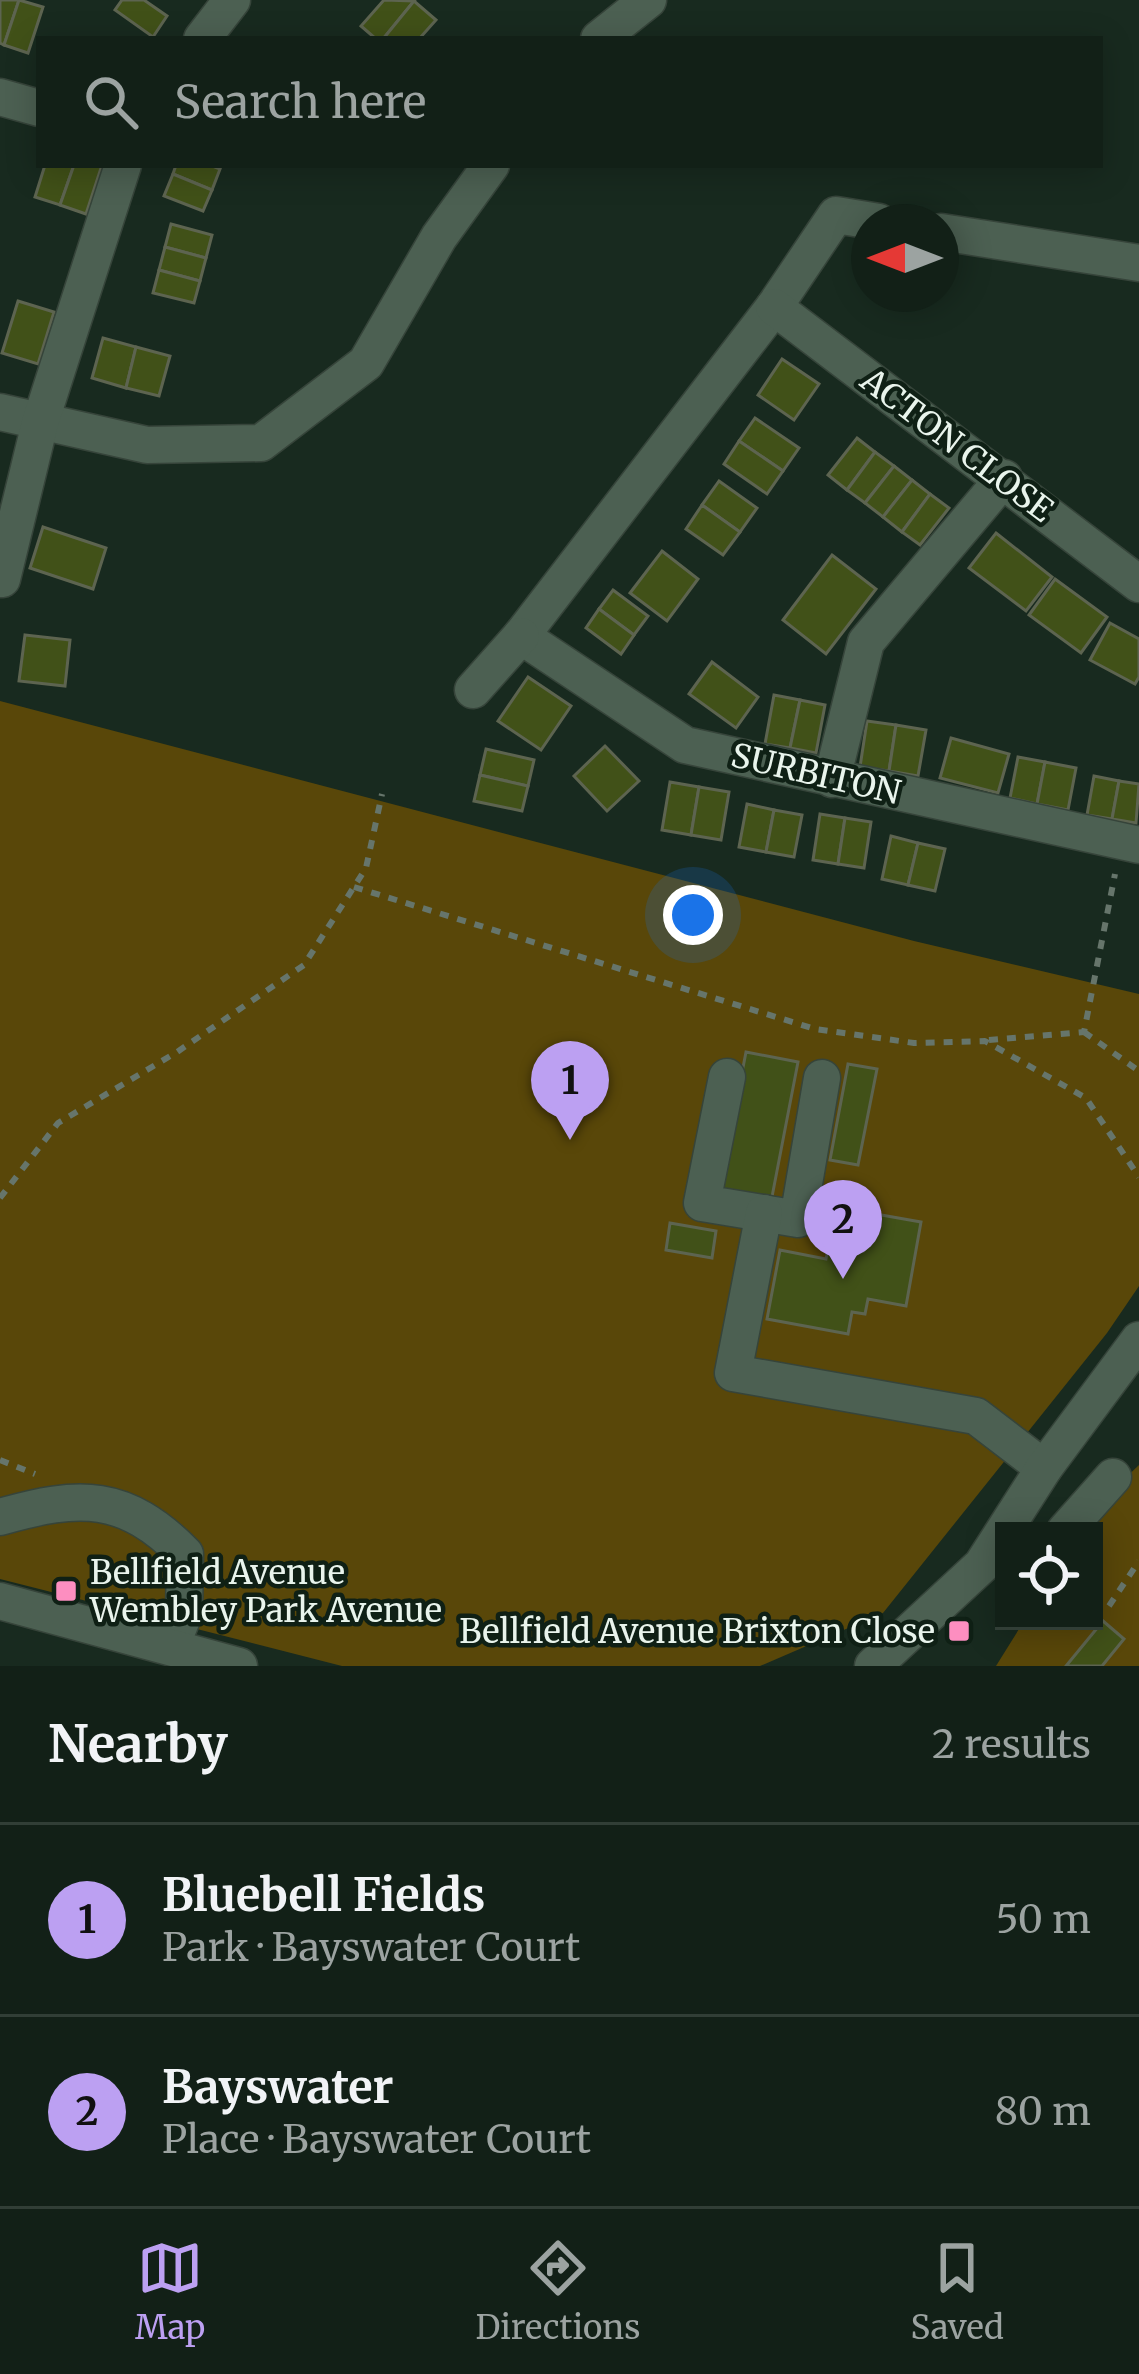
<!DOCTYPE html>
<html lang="en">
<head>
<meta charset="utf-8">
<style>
	:root { --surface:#122017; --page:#1b2820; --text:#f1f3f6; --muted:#9ca3a1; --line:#313e36; --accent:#bca0f2 }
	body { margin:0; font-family:Merriweather,serif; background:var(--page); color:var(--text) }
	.controls { position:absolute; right:36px; bottom:36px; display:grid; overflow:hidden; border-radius:0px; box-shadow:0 6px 30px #0003 }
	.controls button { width:108px; height:108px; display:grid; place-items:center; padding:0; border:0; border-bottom:3px solid var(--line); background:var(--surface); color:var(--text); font:60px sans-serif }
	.compass { position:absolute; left:851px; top:204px; width:108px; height:108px; border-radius:50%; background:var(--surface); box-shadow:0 6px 30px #0003; rotate:270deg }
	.you { position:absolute; left:693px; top:915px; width:42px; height:42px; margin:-30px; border:9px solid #fff; border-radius:50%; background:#1a73e8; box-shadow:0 0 0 18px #1a73e833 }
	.badge { display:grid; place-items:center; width:78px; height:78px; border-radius:50%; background:var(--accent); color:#111; font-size:39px; font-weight:700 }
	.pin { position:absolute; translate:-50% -99px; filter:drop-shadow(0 3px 6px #0008) }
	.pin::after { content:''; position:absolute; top:63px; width:42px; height:36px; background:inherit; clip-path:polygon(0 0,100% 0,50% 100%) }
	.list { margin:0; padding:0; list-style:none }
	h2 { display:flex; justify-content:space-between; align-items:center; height:156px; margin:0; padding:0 48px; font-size:51px }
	h2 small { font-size:39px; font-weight:400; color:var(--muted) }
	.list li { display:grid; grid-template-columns:78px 1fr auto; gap:36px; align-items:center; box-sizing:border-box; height:192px; padding:0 48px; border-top:3px solid var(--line) }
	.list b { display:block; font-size:45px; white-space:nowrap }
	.list p { margin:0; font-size:39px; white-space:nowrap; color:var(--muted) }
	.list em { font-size:39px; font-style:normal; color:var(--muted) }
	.icon { flex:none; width:66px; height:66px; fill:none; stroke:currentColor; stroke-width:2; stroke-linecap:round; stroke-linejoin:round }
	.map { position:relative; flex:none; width:1139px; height:1666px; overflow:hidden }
	.search { position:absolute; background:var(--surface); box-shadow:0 6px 30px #0003; left:36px; right:36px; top:36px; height:132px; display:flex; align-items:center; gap:30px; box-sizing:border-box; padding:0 42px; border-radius:0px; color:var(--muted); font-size:45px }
	.sheet { height:540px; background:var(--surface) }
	nav { display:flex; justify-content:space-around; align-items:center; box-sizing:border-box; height:168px; border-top:3px solid var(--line); background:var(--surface); font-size:33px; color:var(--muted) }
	nav a { display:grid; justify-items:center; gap:6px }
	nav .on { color:var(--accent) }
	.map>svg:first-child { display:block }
</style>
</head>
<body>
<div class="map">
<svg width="1139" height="1666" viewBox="0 0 1139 1666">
	<rect width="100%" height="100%" fill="#182a1f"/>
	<!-- green -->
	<g fill="#594709">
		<path d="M0 701 914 941 1139 994V1286L1107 1333 883 1613 760 1666H342L0 1579Z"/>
		<path d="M1139 1465V1666H996L1024 1621H1094V1531H1070Z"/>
	</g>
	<!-- building -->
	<g fill="#415118" stroke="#5d6450" stroke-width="3">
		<path d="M0 0H19L4 45 0 43Z"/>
		<path d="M19 0 43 7 28 53 4 45Z"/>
		<path d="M122 0H144L167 16 153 37 115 10Z"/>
		<path d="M384 0 414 1 383 39H376L361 26Z"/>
		<path d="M414 1 436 20 419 39H383Z"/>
		<path d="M45 165H74L60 205 35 197Z"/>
		<path d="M74 165H102L86 214 60 205Z"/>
		<path d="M176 165H210L220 169 212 190 173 174Z"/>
		<path d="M173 174 212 190 203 211 164 196Z"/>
		<path d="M171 224 212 235 206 258 165 247Z"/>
		<path d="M165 247 206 258 200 281 159 270Z"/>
		<path d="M159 270 200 281 194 303 153 293Z"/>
		<path d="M18 301 54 312 38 364 2 353Z"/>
		<path d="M103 338 136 347 126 388 92 378Z"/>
		<path d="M136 347 170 356 159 396 126 388Z"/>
		<path d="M782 359 819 384 794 420 758 395Z"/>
		<path d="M755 418 799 448 783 471 739 441Z"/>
		<path d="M857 438 875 452 847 490 828 475Z"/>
		<path d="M739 441 783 471 767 494 724 464Z"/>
		<path d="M875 452 894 466 865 503 847 490Z"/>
		<path d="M894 466 912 480 883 517 865 503Z"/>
		<path d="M912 480 930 494 902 532 883 517Z"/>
		<path d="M719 481 757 508 740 532 702 505Z"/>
		<path d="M930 494 949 508 920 545 902 532Z"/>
		<path d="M702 505 740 532 723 555 686 529Z"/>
		<path d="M43 527 106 548 93 589 30 568Z"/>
		<path d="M996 533 1052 577 1026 611 969 568Z"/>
		<path d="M662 551 698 579 667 621 630 593Z"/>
		<path d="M832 555 876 589 826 654 783 620Z"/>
		<path d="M1055 579 1107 617 1081 653 1029 615Z"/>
		<path d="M613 590 648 616 634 635 599 609Z"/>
		<path d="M599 609 634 635 621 654 586 628Z"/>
		<path d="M1110 623 1139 639V677L1135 684 1090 660Z"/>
		<path d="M25 635 70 640 65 686 19 681Z"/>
		<path d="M712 662 758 697 736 728 689 694Z"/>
		<path d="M528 677 571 706 541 750 498 721Z"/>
		<path d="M774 695 800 700 790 748 765 744Z"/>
		<path d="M800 700 825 705 816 753 790 748Z"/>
		<path d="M867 721 896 725 889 771 860 767Z"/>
		<path d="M896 725 926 730 918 776 889 771Z"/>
		<path d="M951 738 1009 754 998 793 940 778Z"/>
		<path d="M605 746 639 781 607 811 574 776Z"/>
		<path d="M486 749 534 760 528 786 480 775Z"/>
		<path d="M1018 757 1045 762 1037 804 1010 798Z"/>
		<path d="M1045 762 1076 768 1068 810 1037 804Z"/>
		<path d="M480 775 528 786 522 811 474 801Z"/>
		<path d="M1094 776 1119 781 1112 819 1087 815Z"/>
		<path d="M1119 781 1139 784 1136 823 1112 819Z"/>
		<path d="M670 782 699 787 691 835 662 830Z"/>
		<path d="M699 787 729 792 721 840 691 835Z"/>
		<path d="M747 804 774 810 766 852 739 847Z"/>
		<path d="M774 810 802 815 794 857 766 852Z"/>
		<path d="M820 814 845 818 838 864 813 860Z"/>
		<path d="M845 818 871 822 864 868 838 864Z"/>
		<path d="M891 836 918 843 908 885 882 879Z"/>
		<path d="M918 843 945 849 935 891 908 885Z"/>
		<path d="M746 1052 798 1062 771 1202 719 1192Z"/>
		<path d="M848 1064 877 1069 858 1165 830 1160Z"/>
		<path d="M870 1213 921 1222 906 1306 868 1299 865 1314 852 1312 848 1334 767 1319 780 1250 826 1259 829 1245 863 1251Z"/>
		<path d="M670 1223 716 1231 712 1258 666 1250Z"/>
		<path d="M1103 1621 1124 1639 1102 1666H1066Z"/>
	</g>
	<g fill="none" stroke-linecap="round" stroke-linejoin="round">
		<!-- minor casing -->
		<g stroke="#36443a" stroke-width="39">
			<g id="minor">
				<path d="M202 39 232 0"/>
				<path d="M599 39 648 0"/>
				<path d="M0 97 39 108"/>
				<path d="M879 222 836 215 774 307 521 636 685 745 1139 845"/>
				<path d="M941 232 1139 263"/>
				<path d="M774 307 1139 584"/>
				<path d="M0 412 147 445 261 443 366 363 439 237 491 165"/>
				<path d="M2 579 40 423 123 165"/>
				<path d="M473 690 521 636"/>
				<path d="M832 779 866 642 1004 478"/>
				<path d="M727 1077 702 1203 798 1219 822 1078"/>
				<path d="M764 1213 733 1373 976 1416 1044 1468"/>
				<path d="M0 1517C80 1494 125 1493 185 1554L184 1614 171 1646"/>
				<path d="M1065 1531 1113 1477"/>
				<path d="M0 1601 239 1666"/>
				<path d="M873 1666 982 1565 1044 1468 1139 1340"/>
			</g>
		</g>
		<!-- path -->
		<g stroke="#66756b" stroke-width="6" stroke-dasharray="9 9" stroke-linecap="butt">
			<path d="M354 887 815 1029 914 1043 985 1041 1086 1098 1139 1177"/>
			<path d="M1084 1032 1139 1071"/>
			<path d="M989 1040 1084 1032 1115 874"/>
			<path d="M0 1198 58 1123 177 1052 304 965 366 868 382 794"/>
			<path d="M0 1460 35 1474"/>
			<path d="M1109 1606 1139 1561"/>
		</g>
		<!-- minor -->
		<use href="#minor" stroke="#4c6052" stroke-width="36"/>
	</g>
	<!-- markers -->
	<g fill="#fd8ec0" stroke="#0f2015" stroke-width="4.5">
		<rect x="54" y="1579" width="24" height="24" rx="6"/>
		<rect x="947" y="1619" width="24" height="24" rx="6"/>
	</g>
	<g text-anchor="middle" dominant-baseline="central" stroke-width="9" stroke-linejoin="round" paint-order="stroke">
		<!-- street labels -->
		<g font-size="33" fill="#e9f4ec" stroke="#0f2015">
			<text transform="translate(957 445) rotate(37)">ACTON CLOSE</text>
			<text transform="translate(816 774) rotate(13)">SURBITON</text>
		</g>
		<!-- poi labels -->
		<g font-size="33" fill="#e9f4ec" stroke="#0f2015" text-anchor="start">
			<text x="90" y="1572">Bellfield Avenue<tspan x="90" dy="38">Wembley Park Avenue</tspan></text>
			<text x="935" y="1631" text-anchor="end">Bellfield Avenue Brixton Close</text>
		</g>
	</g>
</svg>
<div class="controls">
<button><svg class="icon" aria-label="locate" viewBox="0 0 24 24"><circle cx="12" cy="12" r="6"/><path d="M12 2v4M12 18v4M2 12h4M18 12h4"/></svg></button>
</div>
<svg class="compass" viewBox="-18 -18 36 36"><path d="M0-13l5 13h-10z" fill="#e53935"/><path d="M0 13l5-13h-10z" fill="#9ca3a1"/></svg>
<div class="you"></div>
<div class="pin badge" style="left:570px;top:1140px">1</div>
<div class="pin badge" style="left:843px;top:1279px">2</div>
<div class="search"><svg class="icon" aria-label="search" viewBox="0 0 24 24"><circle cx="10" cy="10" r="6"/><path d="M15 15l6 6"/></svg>Search here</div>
</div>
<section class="sheet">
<h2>Nearby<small>2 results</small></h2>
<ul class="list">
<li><span class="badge">1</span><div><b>Bluebell Fields</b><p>Park · Bayswater Court</p></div><em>50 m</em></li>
<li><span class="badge">2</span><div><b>Bayswater</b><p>Place · Bayswater Court</p></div><em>80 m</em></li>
</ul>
</section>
<nav>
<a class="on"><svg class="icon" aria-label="map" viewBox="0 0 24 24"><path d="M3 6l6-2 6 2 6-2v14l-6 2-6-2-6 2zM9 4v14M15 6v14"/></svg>Map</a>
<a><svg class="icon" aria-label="directions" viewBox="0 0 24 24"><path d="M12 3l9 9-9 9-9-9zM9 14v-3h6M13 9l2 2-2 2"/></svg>Directions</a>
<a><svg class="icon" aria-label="saved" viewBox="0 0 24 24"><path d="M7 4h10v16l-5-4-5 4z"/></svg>Saved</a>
</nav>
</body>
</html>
